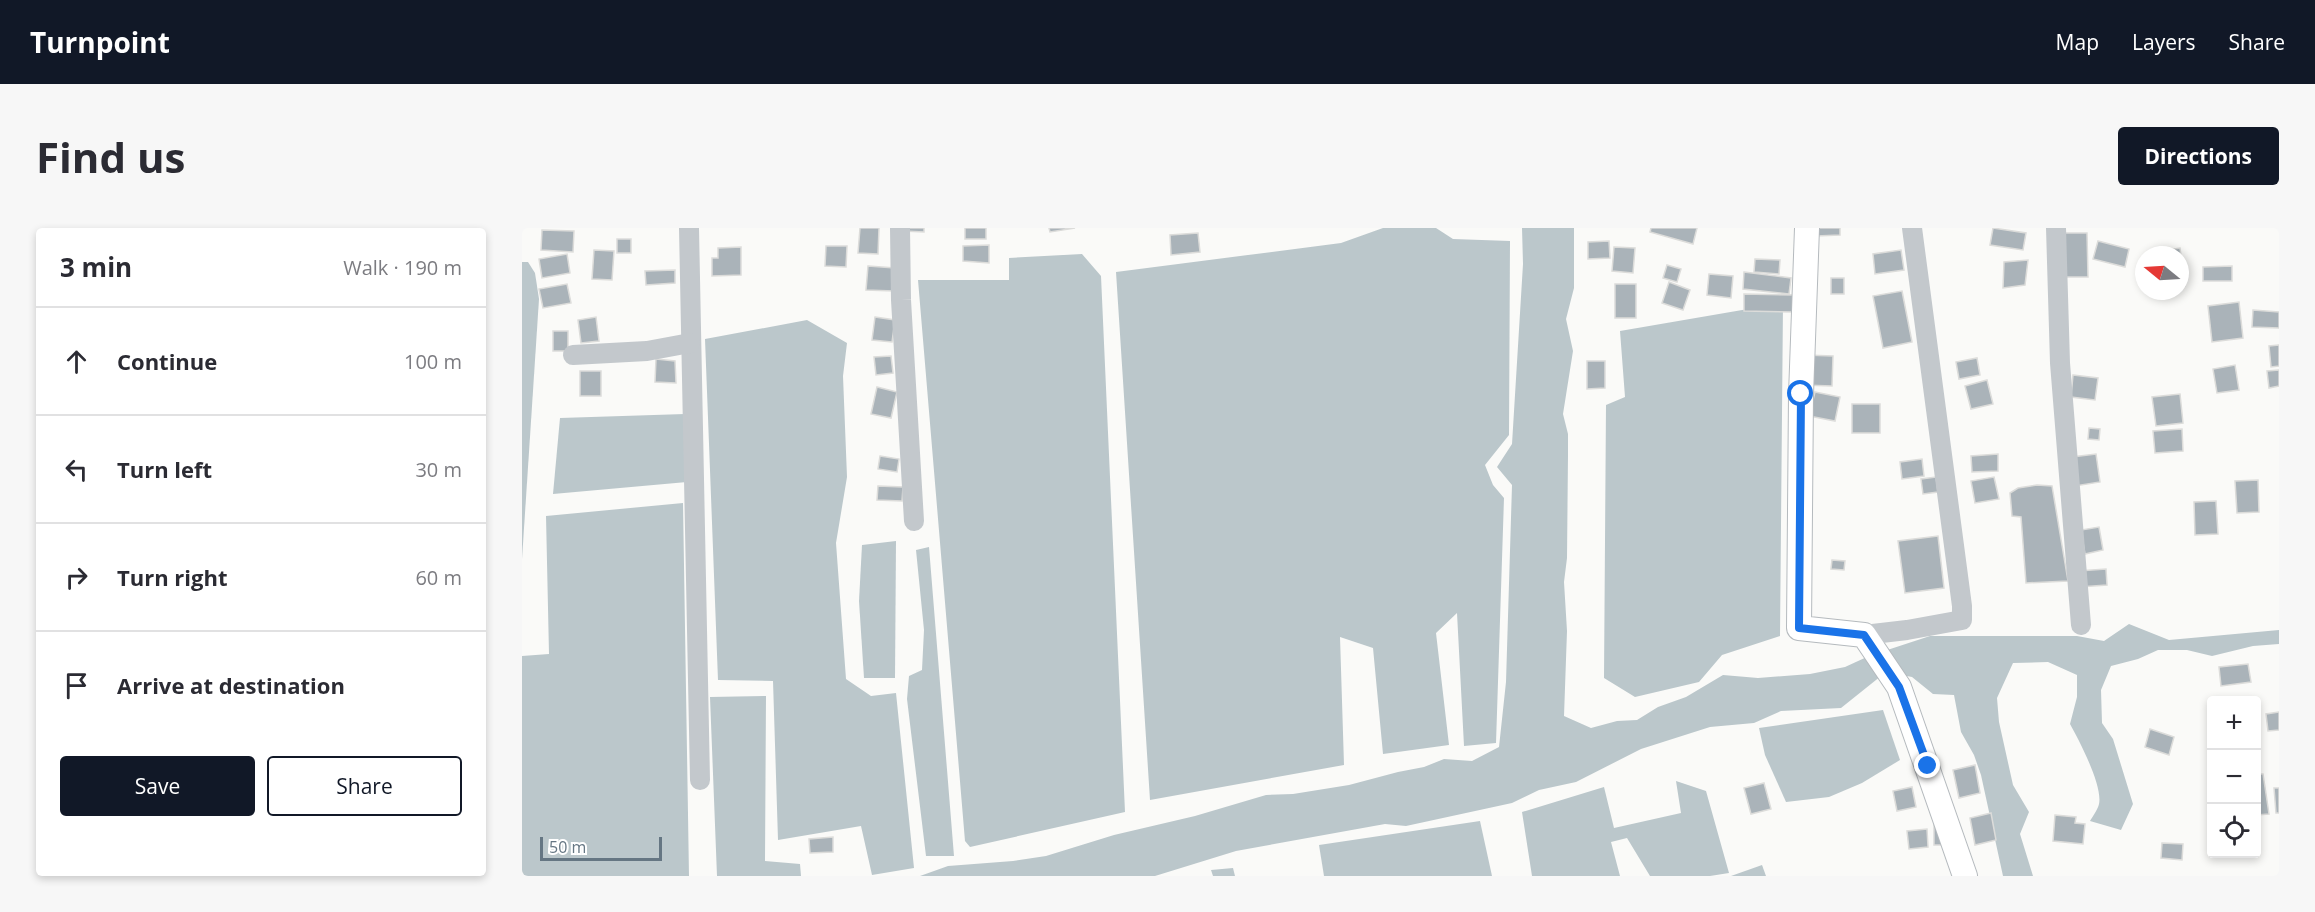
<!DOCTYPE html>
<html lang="en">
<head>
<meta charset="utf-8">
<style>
	:root { --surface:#fff; --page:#f7f7f7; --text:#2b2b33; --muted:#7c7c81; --line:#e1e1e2; --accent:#111827 }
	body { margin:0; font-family:"Open Sans",sans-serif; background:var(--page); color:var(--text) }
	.controls { position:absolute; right:18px; bottom:18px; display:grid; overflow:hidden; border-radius:6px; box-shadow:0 3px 9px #0003 }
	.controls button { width:54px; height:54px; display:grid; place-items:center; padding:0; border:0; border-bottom:2px solid var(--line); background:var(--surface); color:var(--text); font:30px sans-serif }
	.compass { position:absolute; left:1613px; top:18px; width:54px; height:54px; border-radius:50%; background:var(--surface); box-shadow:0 3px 9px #0003; rotate:288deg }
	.scale { position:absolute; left:18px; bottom:15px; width:122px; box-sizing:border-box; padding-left:6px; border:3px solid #657683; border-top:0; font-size:16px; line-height:21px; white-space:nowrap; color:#657683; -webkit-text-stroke:4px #fff; paint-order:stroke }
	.stop { position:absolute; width:18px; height:18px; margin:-14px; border:4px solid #1a73e8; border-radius:50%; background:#fff }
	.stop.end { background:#1a73e8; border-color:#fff; box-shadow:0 2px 6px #0008 }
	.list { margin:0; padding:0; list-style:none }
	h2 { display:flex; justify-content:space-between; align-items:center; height:78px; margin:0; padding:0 24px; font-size:26px }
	h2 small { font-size:20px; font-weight:400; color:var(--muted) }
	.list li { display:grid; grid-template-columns:39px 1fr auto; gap:18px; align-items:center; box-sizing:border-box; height:108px; padding:0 24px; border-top:2px solid var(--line) }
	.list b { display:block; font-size:22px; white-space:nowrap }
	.list em { font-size:20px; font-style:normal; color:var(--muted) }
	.actions { display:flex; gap:12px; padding:18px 24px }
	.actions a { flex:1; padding:14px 0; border:2px solid var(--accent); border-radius:6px; text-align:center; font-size:21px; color:var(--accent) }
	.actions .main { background:var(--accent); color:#fff }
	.icon { flex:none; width:33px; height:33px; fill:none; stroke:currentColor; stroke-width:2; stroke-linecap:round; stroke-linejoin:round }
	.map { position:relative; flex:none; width:1757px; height:648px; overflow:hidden; border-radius:6px }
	header { display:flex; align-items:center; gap:36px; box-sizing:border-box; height:84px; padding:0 30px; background:var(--accent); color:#fff }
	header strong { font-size:28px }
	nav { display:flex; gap:33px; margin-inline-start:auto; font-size:21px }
	.intro { display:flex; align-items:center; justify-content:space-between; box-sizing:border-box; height:144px; padding:0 36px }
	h1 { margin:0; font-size:42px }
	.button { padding:15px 27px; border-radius:6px; background:var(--accent); color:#fff; font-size:21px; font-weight:700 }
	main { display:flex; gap:36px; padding:0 36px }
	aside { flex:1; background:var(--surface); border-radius:6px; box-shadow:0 3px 9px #0003 }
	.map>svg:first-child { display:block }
</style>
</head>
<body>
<header>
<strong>Turnpoint</strong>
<nav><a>Map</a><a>Layers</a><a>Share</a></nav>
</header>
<div class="intro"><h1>Find us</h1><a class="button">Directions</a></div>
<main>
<aside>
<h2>3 min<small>Walk · 190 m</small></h2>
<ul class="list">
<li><svg class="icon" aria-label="ahead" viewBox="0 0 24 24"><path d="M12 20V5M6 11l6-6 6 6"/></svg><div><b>Continue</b></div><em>100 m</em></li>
<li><svg class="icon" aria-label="left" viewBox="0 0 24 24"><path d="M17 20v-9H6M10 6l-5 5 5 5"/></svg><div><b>Turn left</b></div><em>30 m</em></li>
<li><svg class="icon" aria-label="right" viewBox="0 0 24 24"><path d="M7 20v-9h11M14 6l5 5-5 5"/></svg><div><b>Turn right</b></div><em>60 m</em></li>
<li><svg class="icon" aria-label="arrive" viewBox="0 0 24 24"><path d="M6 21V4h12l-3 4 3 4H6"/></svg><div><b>Arrive at destination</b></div></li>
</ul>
<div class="actions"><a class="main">Save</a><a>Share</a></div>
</aside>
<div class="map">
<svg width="1757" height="648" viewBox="0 0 1757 648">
	<rect width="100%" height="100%" fill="#fafaf8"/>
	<!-- water -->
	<g fill="#bbc7cb">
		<path d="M861 0H914L931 11 988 13 987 207 963 237 971 257 982 270 974 515 942 518 935 385 914 405 927 517 861 526 851 420 818 409 822 537 628 572 594 44 819 15Z"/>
		<path d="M1000 0H1052V60L1044 91 1051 123 1041 186 1046 206V227L1045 330 1042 354 1045 403 1042 488 1069 500 1095 493 1115 492 1136 479 1164 469 1201 447 1236 450 1288 446 1323 439 1347 428 1408 408H1555L1582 413 1607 396 1647 412 1757 402V416L1731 418 1690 428 1665 422H1636L1616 431 1589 438 1579 462 1580 495 1591 511 1611 576 1599 602 1568 593C1571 588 1576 581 1577 576 1581 558 1557 512 1548 496L1555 469V447L1526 434 1491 435 1475 470 1477 494 1491 557 1507 584 1498 606 1511 648H1481L1459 547 1452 527 1439 504 1432 467 1411 466 1390 449 1364 444 1319 480 1259 483 1232 495 1188 499 1119 521 1054 554 1017 562 990 575 884 598 863 596 714 623 633 648H398L426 638 491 633 524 628 592 607 673 588 744 567 771 566 827 557 876 544 902 539 922 531 950 533 977 519 984 454 990 257 975 239 990 216 1001 36Z"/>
		<path d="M560 26 579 48 603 584 448 619 443 613 396 52H487V30Z"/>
		<path d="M0 34H6L13 45 17 71 0 331Z"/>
		<path d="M1261 75 1258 408 1200 427 1177 454 1113 469 1082 450 1084 177 1103 169 1098 103Z"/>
		<path d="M285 92 325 115 321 148 325 249 314 315 324 451 349 468 374 465 392 640 350 647 339 598 256 612 251 453 196 452 183 111Z"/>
		<path d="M163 186 165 254 31 266 38 190Z"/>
		<path d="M161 275 167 648H0V428L27 426 24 288Z"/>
		<path d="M374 313 373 450H342L337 373 340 317Z"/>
		<path d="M407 319 432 628H404L385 471 387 448 400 442 402 402 394 322Z"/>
		<path d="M244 468 243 633 278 636 279 648H195L188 469Z"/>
		<path d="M1361 482 1378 532 1340 555 1307 569 1264 574 1243 527 1237 500Z"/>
		<path d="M1154 553 1184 563 1207 645 1188 648H1128L1105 610 1089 614 1098 648H1010L1000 584 1082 559 1092 600 1159 585Z"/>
		<path d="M958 593 970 648H802L797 617Z"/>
		<path d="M1240 637 1244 648H1209Z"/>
		<path d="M711 640 713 648H691L689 642Z"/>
	</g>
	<!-- building -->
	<g fill="#aab3b9" stroke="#dcdcda" stroke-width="1.5">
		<path d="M338 0H357L356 26 336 25Z"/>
		<path d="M383 0H402V4L382 3Z"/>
		<rect x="443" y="0" width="21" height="11"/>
		<path d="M527 0H553L528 4Z"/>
		<path d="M1129 0H1175L1171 16 1128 4Z"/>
		<path d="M1293 0H1318V7L1294 8Z"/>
		<path d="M1471 0 1504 5 1501 22 1468 17Z"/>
		<path d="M20 2 52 3 51 24 19 22Z"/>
		<path d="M676 5 678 24 649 27 648 7Z"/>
		<path d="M1539 5H1565L1566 49H1539Z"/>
		<rect x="95" y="11" width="14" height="14"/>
		<path d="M1087 13 1088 30 1066 31V14Z"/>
		<path d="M1576 13 1607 21 1603 39 1571 31Z"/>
		<path d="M467 17V35L441 33V18Z"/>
		<path d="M304 18H325L324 39 303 38Z"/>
		<path d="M219 19V47L190 48V30H196V20Z"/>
		<path d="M1092 19 1113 20 1111 45 1090 43Z"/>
		<path d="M1658 20 1663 58 1658 59V27H1626V25Z"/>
		<path d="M72 22 92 23 90 52 70 51Z"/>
		<path d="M1379 22 1382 42 1353 46 1351 26Z"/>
		<path d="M45 26 48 45 20 50 17 31Z"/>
		<path d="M1233 31 1258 32 1257 46 1232 44Z"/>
		<path d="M1506 32 1503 57 1481 60 1482 34Z"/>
		<path d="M1145 37 1159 41 1155 54 1141 50Z"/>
		<path d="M346 38 373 40 372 63 344 62Z"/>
		<path d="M1710 38V53H1681V39Z"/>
		<path d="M153 42V55L124 57 123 43Z"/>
		<path d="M1222 44 1269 50 1267 66 1221 61Z"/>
		<path d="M1187 46 1211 48 1209 70 1185 67Z"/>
		<rect x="1309" y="50" width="13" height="16"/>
		<path d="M1147 54 1168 62 1161 82 1140 75Z"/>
		<path d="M45 56 49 75 21 80 17 61Z"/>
		<rect x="1093" y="56" width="21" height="34"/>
		<path d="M1380 63 1390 114 1361 120 1351 68Z"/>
		<path d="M1222 66 1272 67 1271 84 1222 83Z"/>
		<path d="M1717 74 1721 110 1690 114 1686 78Z"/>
		<path d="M1731 82 1757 84V100L1730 99Z"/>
		<path d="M74 89 77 113 59 115 56 92Z"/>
		<path d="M353 89 373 92 370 114 350 112Z"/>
		<rect x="31" y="103" width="15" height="20"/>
		<path d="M1757 117V138L1749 139 1747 118Z"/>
		<path d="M1282 127 1311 128 1310 158 1281 157Z"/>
		<path d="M369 128 371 145 354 147 352 129Z"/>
		<path d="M1455 130 1458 147 1437 151 1434 134Z"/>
		<path d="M134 131 153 133 154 155 133 154Z"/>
		<path d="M1065 133H1083V160L1065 161Z"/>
		<path d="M1713 137 1717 162 1695 165 1691 141Z"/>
		<path d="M1757 142V158L1747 160 1745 143Z"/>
		<rect x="58" y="143" width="21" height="25"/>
		<path d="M1551 147 1576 150 1573 172 1549 169Z"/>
		<path d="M1465 152 1471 176 1449 181 1443 158Z"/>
		<path d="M355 159 375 164 369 190 349 186Z"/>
		<path d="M1293 164 1318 169 1313 193 1287 188Z"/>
		<path d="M1658 166 1661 195 1634 198 1630 169Z"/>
		<rect x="1330" y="176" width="28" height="29"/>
		<path d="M1567 200 1578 201 1577 212 1566 211Z"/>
		<path d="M1660 201 1661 223 1633 225 1631 203Z"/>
		<path d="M1476 226V243L1450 244 1449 228Z"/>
		<path d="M1574 226 1578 254 1553 258 1550 229Z"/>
		<path d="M358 228 377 231 375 244 356 241Z"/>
		<path d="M1400 231 1402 248 1380 251 1378 234Z"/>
		<path d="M1414 249 1416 264 1401 266 1399 251Z"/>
		<path d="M1472 249 1477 271 1453 275 1449 253Z"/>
		<path d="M1736 252 1737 284 1715 285 1713 253Z"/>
		<path d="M1515 257 1530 258 1546 353 1504 355 1499 289 1490 288 1488 265 1496 260Z"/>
		<path d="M356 258 381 259 380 273 355 272Z"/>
		<path d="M1694 273 1696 306 1673 307 1672 274Z"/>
		<path d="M1577 299 1581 322 1563 326 1559 302Z"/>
		<path d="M1416 308 1422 360 1383 365 1376 313Z"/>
		<path d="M1310 332 1323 333 1322 342 1309 341Z"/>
		<path d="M1584 341 1585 357 1557 359 1556 343Z"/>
		<path d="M1726 436 1729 454 1699 458 1697 439Z"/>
		<path d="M1757 484V502L1746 503 1744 486Z"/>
		<path d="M1628 501 1652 509 1647 527 1623 519Z"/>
		<path d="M1453 537 1458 565 1437 570 1431 542Z"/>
		<path d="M1734 546H1741L1747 586 1734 587Z"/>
		<path d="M1242 555 1249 581 1229 586 1222 560Z"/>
		<path d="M1390 559 1394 579 1375 583 1371 563Z"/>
		<path d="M1752 560H1757V585H1754Z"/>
		<path d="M1469 585 1474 612 1453 617 1448 590Z"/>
		<path d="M1533 587 1554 589 1553 595 1563 596 1561 616 1531 613Z"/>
		<path d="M1412 593 1423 617H1412Z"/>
		<path d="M1405 601 1406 619 1387 621 1385 603Z"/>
		<path d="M311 609V624L288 625 287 611Z"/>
		<path d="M1640 615 1661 616 1660 632 1639 630Z"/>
	</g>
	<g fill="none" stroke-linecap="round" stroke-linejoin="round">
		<!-- major casing -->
		<g stroke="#b5babe" stroke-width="26">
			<path id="major" d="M1285 0 1279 167 1277 400 1342 407 1377 459 1443 648"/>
		</g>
		<!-- minor -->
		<g stroke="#c3c8cc" stroke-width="20">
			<path d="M167 0 178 552"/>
			<path d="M378 0 379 72 392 293"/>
			<path d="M1534 0 1538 135 1559 397"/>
			<path d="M51 127 125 123 168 115"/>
			<path d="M1342 407 1385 402 1440 392V378L1390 0"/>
		</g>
		<!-- major -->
		<use href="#major" stroke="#fff" stroke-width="24"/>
	</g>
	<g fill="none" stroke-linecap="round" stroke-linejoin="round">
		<!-- route -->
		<path stroke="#1a73e8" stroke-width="8" d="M1279 166 1277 400 1342 407 1377 459 1406 538"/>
	</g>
</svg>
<div class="controls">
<button>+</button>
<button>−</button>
<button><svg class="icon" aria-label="locate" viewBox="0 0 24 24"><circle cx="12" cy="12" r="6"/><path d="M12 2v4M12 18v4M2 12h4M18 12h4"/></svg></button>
</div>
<svg class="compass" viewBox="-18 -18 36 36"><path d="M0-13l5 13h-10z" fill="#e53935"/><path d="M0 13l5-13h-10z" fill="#7c7c81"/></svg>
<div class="scale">50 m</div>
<div class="stop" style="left:1279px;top:166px"></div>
<div class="stop end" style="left:1406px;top:538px"></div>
</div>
</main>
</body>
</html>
